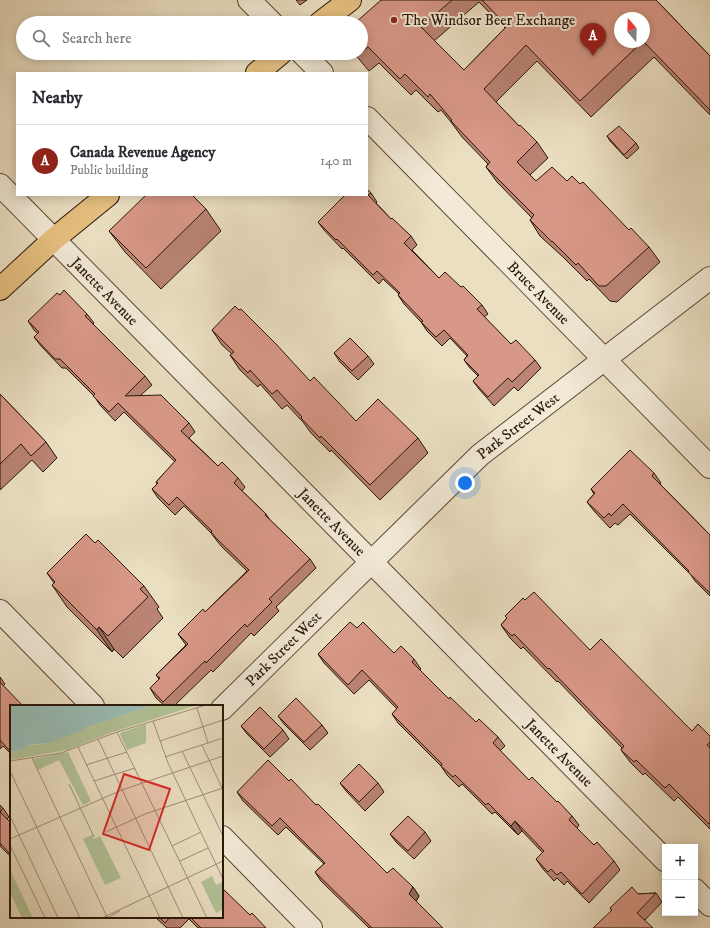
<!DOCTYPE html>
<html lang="en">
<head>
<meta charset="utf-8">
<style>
	:root { --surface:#fff; --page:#f7f7f7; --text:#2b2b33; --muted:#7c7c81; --line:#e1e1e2; --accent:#8f2418 }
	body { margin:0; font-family:"IM FELL DW Pica",serif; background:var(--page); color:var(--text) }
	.controls { position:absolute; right:12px; bottom:12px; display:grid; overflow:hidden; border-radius:0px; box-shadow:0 2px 10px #0003 }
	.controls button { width:36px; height:36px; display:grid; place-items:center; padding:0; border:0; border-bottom:1px solid var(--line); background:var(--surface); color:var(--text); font:20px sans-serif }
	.compass { position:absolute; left:614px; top:12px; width:36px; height:36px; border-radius:50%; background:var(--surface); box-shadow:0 2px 10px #0003; rotate:341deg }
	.you { position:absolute; left:465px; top:483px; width:14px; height:14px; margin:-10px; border:3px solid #fff; border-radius:50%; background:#1a73e8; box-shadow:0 0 0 6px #1a73e833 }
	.badge { display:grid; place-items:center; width:26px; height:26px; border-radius:50%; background:var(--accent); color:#fff; font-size:13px; font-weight:700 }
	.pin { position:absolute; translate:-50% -33px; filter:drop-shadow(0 1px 2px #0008) }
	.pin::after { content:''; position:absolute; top:21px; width:14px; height:12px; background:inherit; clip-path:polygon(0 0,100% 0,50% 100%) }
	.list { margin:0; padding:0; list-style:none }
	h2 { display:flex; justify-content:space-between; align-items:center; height:52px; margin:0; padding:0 16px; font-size:17px }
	h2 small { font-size:13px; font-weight:400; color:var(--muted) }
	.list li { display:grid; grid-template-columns:26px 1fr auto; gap:12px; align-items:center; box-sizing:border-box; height:72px; padding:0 16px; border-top:1px solid var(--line) }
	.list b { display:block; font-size:15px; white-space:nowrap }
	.list p { margin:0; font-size:13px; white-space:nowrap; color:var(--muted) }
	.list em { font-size:13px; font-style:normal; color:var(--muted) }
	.icon { flex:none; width:22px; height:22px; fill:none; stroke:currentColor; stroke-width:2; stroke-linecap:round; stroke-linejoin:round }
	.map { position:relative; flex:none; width:710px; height:928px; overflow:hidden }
	.search { position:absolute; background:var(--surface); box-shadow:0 2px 10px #0003; left:16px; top:16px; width:352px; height:44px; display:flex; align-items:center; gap:10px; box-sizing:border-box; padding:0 14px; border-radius:22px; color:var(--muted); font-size:15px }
	.panel { position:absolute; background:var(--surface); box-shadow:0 2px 10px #0003; left:16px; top:72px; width:352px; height:124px; border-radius:0px }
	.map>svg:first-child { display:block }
</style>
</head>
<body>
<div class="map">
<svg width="710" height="928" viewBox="0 0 710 928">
	<rect width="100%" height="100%" fill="#ebdfc2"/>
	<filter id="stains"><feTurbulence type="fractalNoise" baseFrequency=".005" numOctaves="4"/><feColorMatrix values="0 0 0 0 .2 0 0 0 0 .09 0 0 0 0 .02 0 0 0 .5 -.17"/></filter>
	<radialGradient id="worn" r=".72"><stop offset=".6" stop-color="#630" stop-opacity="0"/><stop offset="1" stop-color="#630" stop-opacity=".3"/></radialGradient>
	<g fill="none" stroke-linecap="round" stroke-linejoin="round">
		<!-- minor casing -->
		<g stroke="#594836" stroke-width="24">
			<g id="minor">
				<path d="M249 0 272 23"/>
				<path d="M302 53 322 73"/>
				<path id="s1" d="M367 118 710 467"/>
				<path id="s2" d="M0 185 665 860"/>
				<path d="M0 611 93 706"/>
				<path id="s3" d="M222 709 480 455 710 278"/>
				<path d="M222 837 311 928"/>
				<path d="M695 890 710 905"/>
			</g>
		</g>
		<!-- major casing -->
		<g stroke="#281608" stroke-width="24">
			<g id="major">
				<path d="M320 23 350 0"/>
				<path d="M257 73 281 53"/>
				<path d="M0 289 54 239 108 195"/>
			</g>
		</g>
		<!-- minor -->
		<use href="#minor" stroke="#f2ead7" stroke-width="22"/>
		<!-- major -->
		<use href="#major" stroke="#e6c081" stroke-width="22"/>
	</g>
	<!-- wall -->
	<g fill="#ba8374" stroke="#281608" fill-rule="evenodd">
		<path d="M296 0H307L300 5Z"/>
		<path d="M381 0H656L710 56V115L654 57 591 117 537 61 496 102 519 126 537 142 548 158 530 175 536 181H567L629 230 649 247 660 262 617 302 610 301 589 279 587 281 563 257 540 236 530 220 532 218 497 182 486 167 488 164 462 137 451 122 441 110 438 112 416 90 411 95 379 63 369 71 354 53H361ZM479 2 505 28 464 70 434 41ZM644 18V42H620Z"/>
		<path d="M607 136 636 143 639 148 627 159 610 141Z"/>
		<path d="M371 193 377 202 376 203 391 219 411 236 417 245 412 250 439 278 461 287 482 305 488 314 484 317 511 344 535 360 541 368 518 391 514 387 494 406 479 389 473 381 478 376 470 368 464 360 467 356 450 338 442 346 427 331 421 322 404 304 398 295 399 294 383 279 379 284 343 248 342 249 324 230 318 222Z"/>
		<path d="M206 209 221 231 161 289 125 252 109 231Z"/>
		<path d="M60 295 87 314 94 323 93 324 145 376 152 385 141 395 189 423 195 432 189 438 218 466 238 478 245 487 242 491 266 514 270 520 310 559 316 568 276 607 279 611 254 636 251 633 213 672 211 670 174 706H165L156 698 150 688 159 679 156 675 186 645 178 634 205 612 247 571 222 547 217 541 211 533 184 506 175 515 158 498 152 489 157 484 156 482 175 462 124 412 115 421 100 405 94 396 66 368H62L41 346 34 337 38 334 34 330 28 321Z"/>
		<path d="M212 330 310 381 356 421 418 438 428 453 380 500 331 450 330 452 311 433 303 422 287 405 282 409 260 384 258 387 240 370 230 355 232 354 222 345Z"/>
		<path d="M334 353 368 356 374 364 358 380 340 362Z"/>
		<path d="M0 394 46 442 57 458 43 472 32 460 0 490Z"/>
		<path d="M654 473 661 483 660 484 710 535V596L695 581 691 575 630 514 618 525 615 523 610 528 594 511 587 502 594 494 591 489Z"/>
		<path d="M95 543 144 586 159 607 157 609 163 618 123 658 114 649 112 652 67 607 52 585 54 583 47 573Z"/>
		<path d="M505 616 590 650 692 731 710 736V829L678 797 674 801 645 773 643 775 630 762 621 750 622 748 558 681 557 682 523 647 521 649 510 638 501 625 507 618Z"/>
		<path d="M357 628 394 653 414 659 421 669 420 670 449 699 476 722 498 737 505 746 500 751 529 780 557 802 572 816 579 825 577 828 594 845 614 861 620 870 589 903 567 881 564 885 557 878 554 881 543 869 536 859 543 853 522 831 518 835 495 812 492 814 462 784 459 787 447 775 441 766 398 723 392 714 397 709 369 680 354 694 324 663 318 654Z"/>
		<path d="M0 677 5 684 3 686 11 706V754L3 746 0 749Z"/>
		<path d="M278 716 322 725 328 733 310 750 284 724Z"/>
		<path d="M241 726 283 730 289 739 270 757 247 734Z"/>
		<path d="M289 781 316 805 387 873 413 887 419 896 416 901 443 928H369L321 881 315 872 324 864 286 827 278 835 243 801 237 792Z"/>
		<path d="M340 783H378L384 792 365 811 346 791Z"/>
		<path d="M0 805 3 808 9 817 7 819 11 823V857L0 846Z"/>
		<path d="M425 832 431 841 414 859 396 842 390 834Z"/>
		<path d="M656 893 662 902 645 920 612 911 610 908 638 894Z"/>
		<path d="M250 915 266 928H198L189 919 180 928H167L155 917H222Z"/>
	</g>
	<!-- shaded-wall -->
	<g fill="#976a5e" stroke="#281608">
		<path d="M99 627 114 649 112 652 97 630Z"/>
		<path d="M515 821 522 831 518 835 511 826Z"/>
		<path d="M413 887 419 896 415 903 409 894Z"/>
	</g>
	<!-- building -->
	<g fill="#d89887" stroke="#281608">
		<path d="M381 0H452L421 27 464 70 507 26 482 0H656L710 56V110L644 42V18H620V42H642L580 101 526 45 484 89 519 126 520 125 537 142 517 162 536 181 552 167 567 181 572 176 580 184 583 182 629 230 631 228 649 247 606 286H599L578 263 576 265 552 241V242L530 220 534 215 486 167 490 162 451 121 452 120 430 94 428 97 405 74 400 79 368 47 359 55 357 53H361V23H355Z"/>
		<path d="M619 126 636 143 624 155 607 136Z"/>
		<path d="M367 189 371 193 368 195 391 219 392 218 411 236 404 243 439 278 445 272 461 287 463 286 482 305 477 309 511 344 516 340 535 360 512 382 508 378 488 397 473 381 479 375 464 360 468 355 444 330 436 337 421 322 423 321 398 295 400 293 377 271 373 275 337 239 336 240 318 222 345 195H367Z"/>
		<path d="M146 195H192L206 209 146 268 109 231Z"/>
		<path d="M64 290 87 314 85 316 145 376 125 396 161 395 189 423 181 431 218 466 222 462 238 478 234 483 266 514 265 515 289 538 310 559 269 599 272 602 247 627 245 624 206 663 205 661 163 702 150 688 160 678 156 675 188 644 178 634 203 609 205 612 249 570 215 537 211 532 212 531 177 497 169 505 152 489 158 483 156 482 176 460 118 403 109 412 93 396 95 394 60 359H55L34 337 39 332 28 321 57 293 60 295Z"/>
		<path d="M235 306 239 310 241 309 276 344 310 381 314 377 356 421 378 399 418 438 370 485 321 436 320 438 301 418 302 417 277 390 272 394 250 370 248 373 230 355 234 352 212 330Z"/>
		<path d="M350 338 368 356 352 371 334 353Z"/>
		<path d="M0 394 46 442 31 456 21 444 0 464Z"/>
		<path d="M630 450 654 473 652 476 710 535V593L688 572 689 571 623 504 611 516 609 513 604 518 587 502 595 493 591 489Z"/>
		<path d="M86 534 95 543 98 540 144 586 140 589 148 597 108 636 99 627 97 630 52 585 55 582 47 573Z"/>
		<path d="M534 592 590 650 601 639 692 731 698 724 710 736V742L707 745 710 748V823L709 824 669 784 665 788 636 760 634 762 621 750 624 746 549 668 548 669 514 634 512 636 501 625 507 618 505 616 523 598 525 600Z"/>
		<path d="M350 622 357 628 363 622 394 653 401 646 414 659 412 662 449 699 450 697 476 722 479 719 498 737 493 743 529 780 532 777 557 802 558 801 572 816 569 820 594 845 597 842 614 861 582 894 561 872 557 875 551 869 548 872 536 859 544 851 515 821 511 826 488 803 486 805 455 775 453 777 441 766 442 764 392 714 398 707 362 670 348 685 318 654Z"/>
		<path d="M0 682 23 706H11V752L0 740Z"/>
		<path d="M296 698 322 725 304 742 278 716Z"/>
		<path d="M260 707 283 730 264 749 241 726Z"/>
		<path d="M268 760 289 781 291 779 316 805 318 804 387 873 393 868 413 887 409 894 443 928H372L315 872 325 863 280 818 272 826 237 792Z"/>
		<path d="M359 764 378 783 359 802 340 783Z"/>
		<path d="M0 805 3 808 0 812Z"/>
		<path d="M0 812 11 823V851L9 853 0 843Z"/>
		<path d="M408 816 425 832 408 851 390 834Z"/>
		<path d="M632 887 638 894 656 893 637 913 653 928H593L612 910 610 908Z"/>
		<path d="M222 888 250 915 252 913 266 928H201L190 917H222Z"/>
		<path d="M159 917H170L165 923Z"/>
	</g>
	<!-- markers -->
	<circle fill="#8f2418" stroke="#f2ead7" stroke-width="1.5" cx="394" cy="20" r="4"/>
	<g text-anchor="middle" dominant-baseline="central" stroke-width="4" stroke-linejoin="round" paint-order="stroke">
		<!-- poi labels -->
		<g font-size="15" fill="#281608" stroke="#f2ead7" text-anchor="start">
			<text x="402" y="20">The Windsor Beer Exchange</text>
		</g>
		<!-- street labels -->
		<g font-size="15" fill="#281608" stroke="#f2ead7">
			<text stroke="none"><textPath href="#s2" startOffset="149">Janette Avenue</textPath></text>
			<text stroke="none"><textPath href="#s1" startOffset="245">Bruce Avenue</textPath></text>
			<text stroke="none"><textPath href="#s3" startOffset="410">Park Street West</textPath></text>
			<text stroke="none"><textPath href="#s2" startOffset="473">Janette Avenue</textPath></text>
			<text stroke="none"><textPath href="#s3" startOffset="86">Park Street West</textPath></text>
			<text stroke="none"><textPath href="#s2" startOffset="797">Janette Avenue</textPath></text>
		</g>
	</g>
	<!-- overview -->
	<g transform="translate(10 705)">
		<rect width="213" height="213" fill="#ebdfc2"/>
		<path d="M143 0H187L103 27 57 45 0 55V47L16 43V41L39 38 76 22ZM136 19V38L117 45 110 28ZM58 47 81 96 73 100 49 55 28 65 23 54ZM82 130 84 134 90 131 111 173 95 180 73 134ZM0 164 2 169 23 213H12L0 187ZM202 171 206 180 213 177V204L206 208 191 177Z" fill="#b2c397"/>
		<path d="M0 0H143L77 22 69 27 39 38 19 40 16 43 0 47Z" fill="#98bcb5"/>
		<path fill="none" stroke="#9d8f78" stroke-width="1" d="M187 3 198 38M143 16 158 58 213 174M107 27 197 213M88 34 173 213M150 36 213 15M192 40 213 85M68 42 150 213M172 46 213 131M155 52 213 33M22 53 97 212M0 56 51 48 107 27 196 0M76 60 117 47M0 66 70 213M84 76 125 63M59 79 84 132M0 111 48 213M96 127 135 109 213 83M0 134 112 85 213 51M0 140 35 213M162 141 191 127M170 156 198 143M92 213 213 156M97 213 110 206"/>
		<path fill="#d62828" fill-opacity="0.15" stroke="#d62828" stroke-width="2" d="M114 69 160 84 139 145 93 129Z"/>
		<rect width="213" height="213" fill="none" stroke="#281608" stroke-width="2"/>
	</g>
	<rect width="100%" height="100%" filter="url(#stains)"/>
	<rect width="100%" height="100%" fill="url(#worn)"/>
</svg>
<div class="controls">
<button>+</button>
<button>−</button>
</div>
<svg class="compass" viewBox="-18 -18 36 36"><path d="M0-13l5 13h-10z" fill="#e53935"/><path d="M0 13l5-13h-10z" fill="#7c7c81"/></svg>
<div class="you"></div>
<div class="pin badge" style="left:593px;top:56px">A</div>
<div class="search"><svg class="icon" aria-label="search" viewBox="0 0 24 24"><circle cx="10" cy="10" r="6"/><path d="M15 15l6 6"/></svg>Search here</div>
<section class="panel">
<h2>Nearby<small></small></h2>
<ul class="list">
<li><span class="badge">A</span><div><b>Canada Revenue Agency</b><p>Public building</p></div><em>140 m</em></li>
</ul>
</section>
</div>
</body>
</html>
